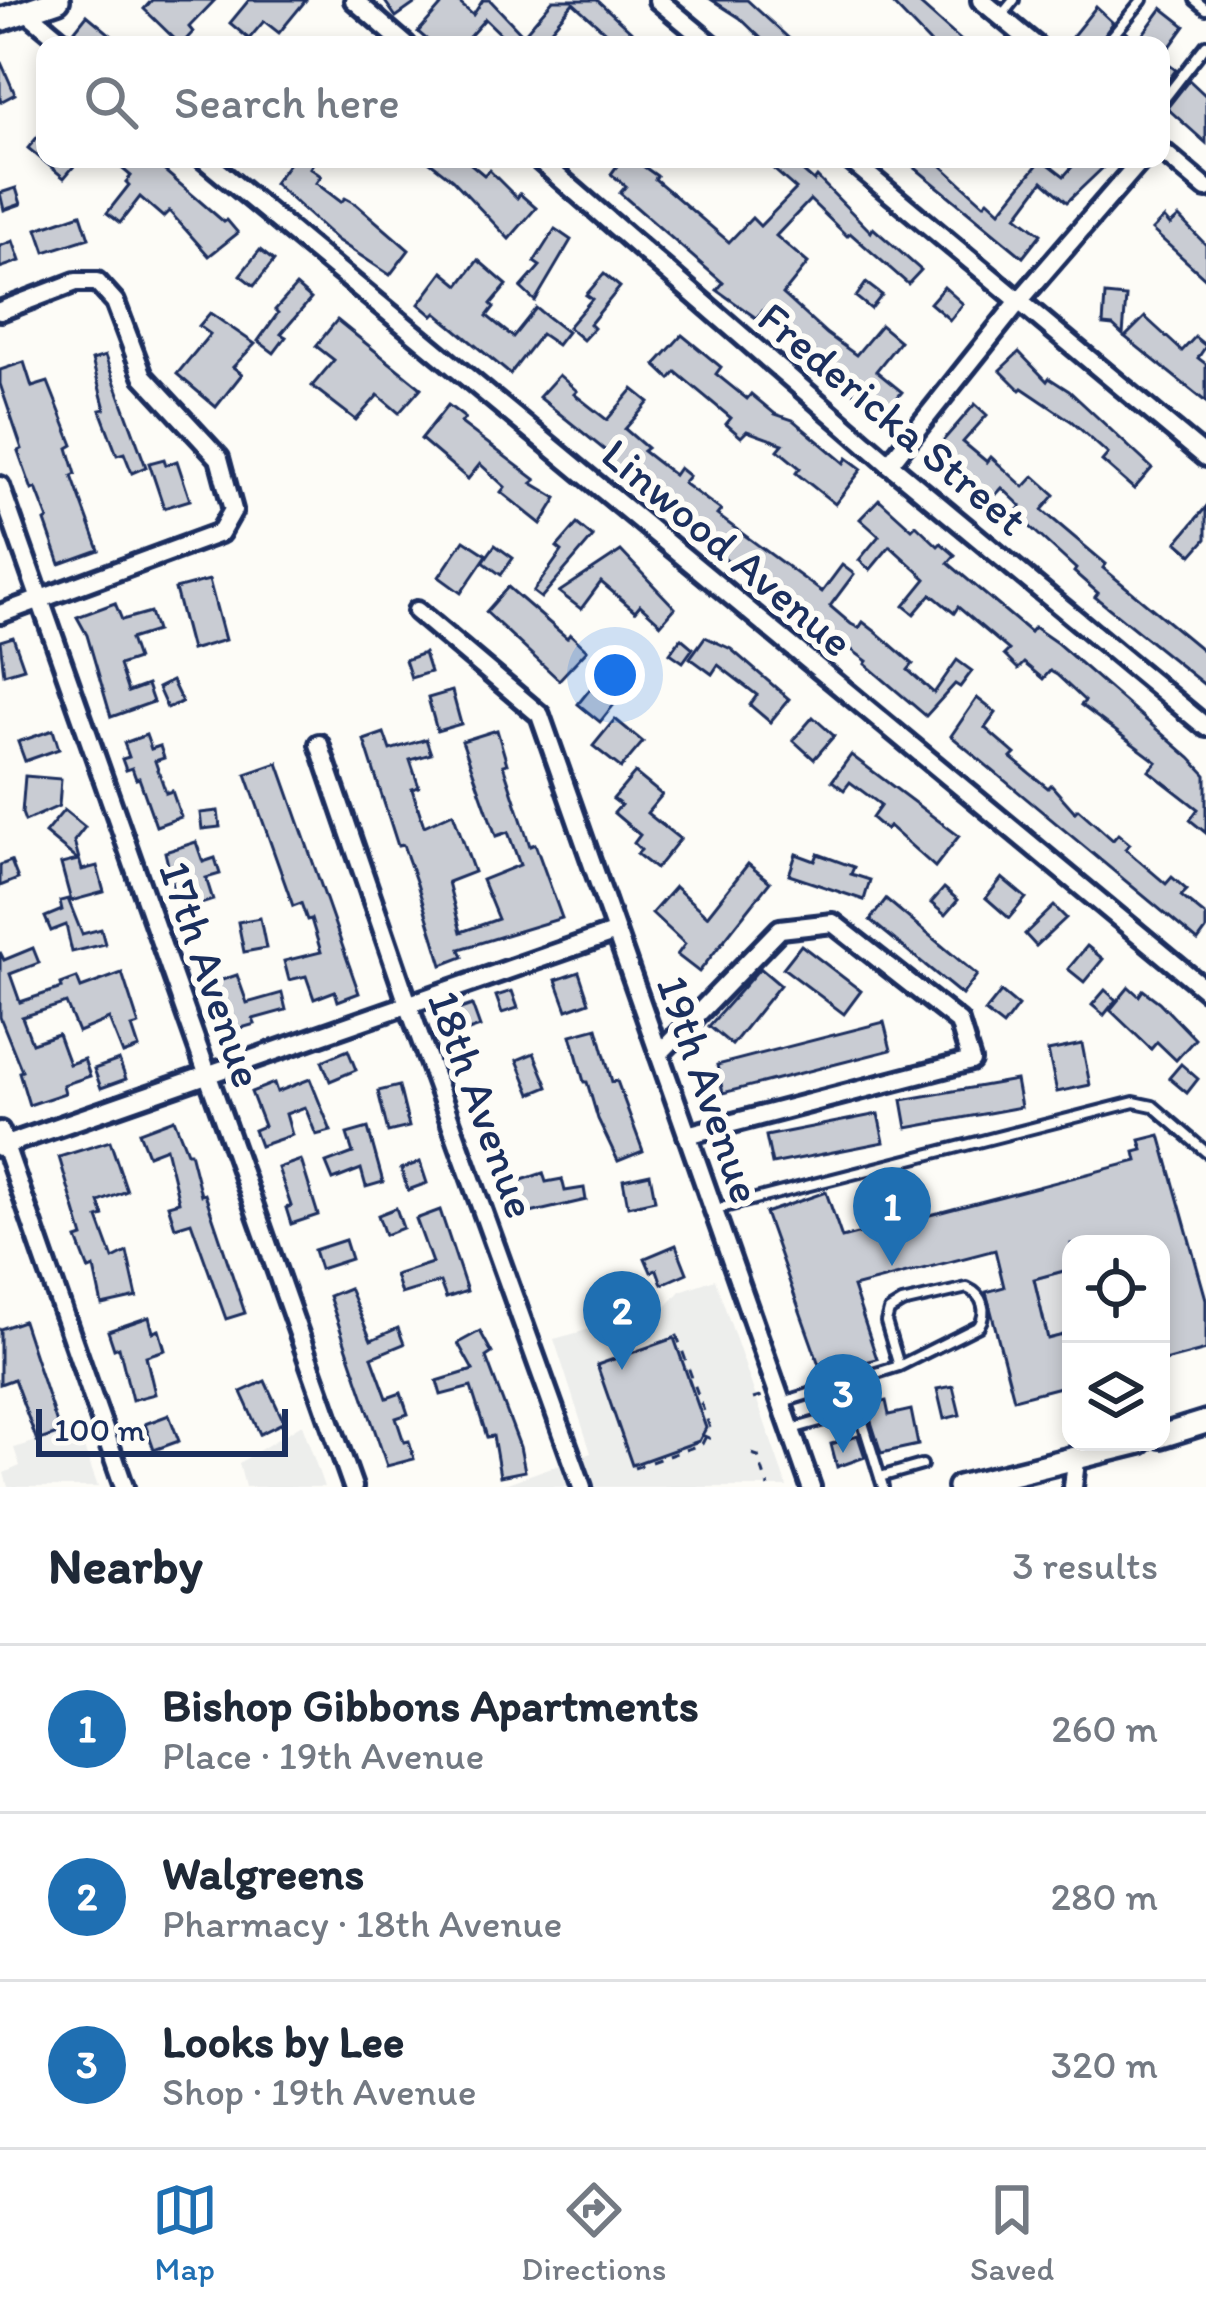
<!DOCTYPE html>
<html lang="en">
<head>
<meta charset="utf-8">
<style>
	:root { --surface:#fff; --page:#f2f2f3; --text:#1f2937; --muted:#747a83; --line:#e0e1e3; --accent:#1f6fb2 }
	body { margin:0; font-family:Itim,sans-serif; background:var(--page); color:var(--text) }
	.controls { position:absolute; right:36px; bottom:36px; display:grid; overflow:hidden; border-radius:24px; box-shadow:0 6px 18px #0003 }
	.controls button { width:108px; height:108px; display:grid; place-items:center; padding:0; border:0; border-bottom:3px solid var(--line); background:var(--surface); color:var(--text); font:60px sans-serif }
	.scale { position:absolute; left:36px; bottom:30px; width:252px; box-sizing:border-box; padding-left:12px; border:6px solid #1b2f5e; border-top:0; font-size:33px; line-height:42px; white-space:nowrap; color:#1b2f5e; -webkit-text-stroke:9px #fdfcf7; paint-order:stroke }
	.you { position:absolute; left:615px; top:675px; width:42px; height:42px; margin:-30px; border:9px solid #fff; border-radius:50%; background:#1a73e8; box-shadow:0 0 0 18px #1a73e833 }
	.badge { display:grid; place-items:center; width:78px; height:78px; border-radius:50%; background:var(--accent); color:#fff; font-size:39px; font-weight:700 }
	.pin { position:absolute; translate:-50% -99px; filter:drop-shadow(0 3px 6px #0008) }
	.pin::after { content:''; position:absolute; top:63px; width:42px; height:36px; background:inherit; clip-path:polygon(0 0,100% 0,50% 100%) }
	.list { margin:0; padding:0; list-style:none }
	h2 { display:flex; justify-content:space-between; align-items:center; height:156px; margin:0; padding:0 48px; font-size:51px }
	h2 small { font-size:39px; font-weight:400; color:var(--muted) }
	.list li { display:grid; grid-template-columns:78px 1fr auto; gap:36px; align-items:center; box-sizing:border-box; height:168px; padding:0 48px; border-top:3px solid var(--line) }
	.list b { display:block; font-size:45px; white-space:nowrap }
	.list p { margin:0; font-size:39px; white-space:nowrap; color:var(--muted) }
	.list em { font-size:39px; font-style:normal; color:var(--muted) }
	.icon { flex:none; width:66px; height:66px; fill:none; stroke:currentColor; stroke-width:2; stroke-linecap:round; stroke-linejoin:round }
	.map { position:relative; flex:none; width:1206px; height:1487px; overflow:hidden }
	.search { position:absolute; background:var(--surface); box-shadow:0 6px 18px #0003; left:36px; right:36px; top:36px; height:132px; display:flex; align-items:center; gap:30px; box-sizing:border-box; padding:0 42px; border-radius:24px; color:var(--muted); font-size:45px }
	.sheet { height:660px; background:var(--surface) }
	nav { display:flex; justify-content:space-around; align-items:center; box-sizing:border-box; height:168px; border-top:3px solid var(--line); background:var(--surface); font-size:33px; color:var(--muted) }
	nav a { display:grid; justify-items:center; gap:6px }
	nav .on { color:var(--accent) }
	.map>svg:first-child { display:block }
</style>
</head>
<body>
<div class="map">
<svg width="1206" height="1487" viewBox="0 0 1206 1487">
	<rect width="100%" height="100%" fill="#fdfcf7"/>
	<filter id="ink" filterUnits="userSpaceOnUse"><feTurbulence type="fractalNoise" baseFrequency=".00833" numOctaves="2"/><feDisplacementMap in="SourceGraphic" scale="24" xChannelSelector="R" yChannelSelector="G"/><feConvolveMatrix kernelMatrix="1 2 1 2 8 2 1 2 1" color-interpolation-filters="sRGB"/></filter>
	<g filter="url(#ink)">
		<!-- built -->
		<g fill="#edeeec">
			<path d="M715 1279 787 1487H496L591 1453 554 1339 664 1309 680 1291Z"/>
			<path d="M302 1424 324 1487H245L239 1463Z"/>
			<path d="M77 1428 98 1487H8L4 1473 20 1466 14 1448Z"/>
		</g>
		<!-- green -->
		<path fill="#e0e1e3" stroke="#7e88a0" stroke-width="3" d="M1071 1269V1333L1048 1339 1034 1279Z"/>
		<!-- building -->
		<g fill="#c9ccd3" stroke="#1b2f5e" stroke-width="3">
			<path d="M152 0H215L189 27 193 32 181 45 144 9Z"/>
			<path d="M249 0H306L279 33 264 21 249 39 230 23Z"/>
			<path d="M384 0H420L396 17Z"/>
			<path d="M446 0H456L473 15 483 0H490L523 35 553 0H597L646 45H620L573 3 538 45H512L485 19 462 45H433L418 32Z"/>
			<path d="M712 0H747L796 45H768L740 18Z"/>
			<path d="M889 0H915L966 45H932Z"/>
			<path d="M1096 7 1113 23 1097 45H1080L1071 38Z"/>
			<path d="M1162 8 1185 26 1161 59 1176 70 1161 90V45H1116L1126 32 1138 41Z"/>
			<path d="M87 15 123 45H92L75 30Z"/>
			<path d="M0 60 15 94 0 102Z"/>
			<path d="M1189 80 1206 96V143L1167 108Z"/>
			<path d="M45 128V159H80L64 178 28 148Z"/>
			<path d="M111 159H151L224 222 227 220 238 233 209 256 169 211 163 217 140 197 120 223 107 213 129 185 126 182 131 176Z"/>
			<path d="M292 159H316L310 168 321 176 316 183 341 202 345 198 356 204 409 250 390 275 337 240 274 183Z"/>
			<path d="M426 159H465L484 175 489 170 517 198 520 194 536 208 509 239 452 179Z"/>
			<path d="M622 159H633L657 176 655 179 729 242 752 218 760 226 796 189 762 159H789L814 181 817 177 871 232 873 228 921 270 908 284 850 233 847 236 810 200 776 236 808 263 783 294 827 334 856 355 881 325 900 341 876 371 902 392 882 416 818 364 822 358 765 308 756 318 717 290 723 283 620 193 626 186 611 174Z"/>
			<path d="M921 159H934L984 204 988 200 1000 211 1042 159 1064 176 1079 159H1112L1067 202 1043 181 1017 216 1041 234 1023 257 914 167Z"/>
			<path d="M16 188 21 204 4 210 0 193Z"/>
			<path d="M81 214 89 238 45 252 37 229Z"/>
			<path d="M1179 217 1206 245V279L1152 230 1164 218 1170 225Z"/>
			<path d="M555 229 571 240 535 301 521 288 540 266 534 262Z"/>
			<path d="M13 241 20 261 0 268V246Z"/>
			<path d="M260 250 274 261 254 286 240 275Z"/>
			<path d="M478 260 507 285 491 304 494 307 487 316 513 337 536 308 567 332 557 345 541 334 510 374 436 313 433 316 419 304 443 272 459 285Z"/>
			<path d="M604 274 620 287 590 324 594 328 583 340 568 327 592 299 586 295Z"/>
			<path d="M866 283 882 295 871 309 856 297Z"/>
			<path d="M296 286 311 299 281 334 286 337 274 353 258 341 278 313 275 310Z"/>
			<path d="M944 287 963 304 950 320 930 303Z"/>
			<path d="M1105 295 1126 297 1123 335 1113 326 1103 325Z"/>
			<path d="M210 313 255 344 233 367 242 374 216 407 177 374 210 334 199 326Z"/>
			<path d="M1145 317 1182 351 1195 337 1206 346 1198 358 1206 364V402L1125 337Z"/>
			<path d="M337 320 421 388 399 413 378 395 356 420 312 386 334 360 316 346Z"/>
			<path d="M682 335 721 367 716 374 747 399 751 394 775 414 793 420 844 463 847 458 862 469 835 504 796 473 800 468 778 450 783 444 747 431 741 437 726 424 731 418 676 372 670 379 655 365Z"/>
			<path d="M1019 352 1047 381 1049 378 1069 391 1152 468 1134 489 1102 461 1108 454 1071 421 1022 388 1020 390 1000 370Z"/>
			<path d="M105 356 146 467 132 473 124 453 117 455 100 410 105 409 92 360Z"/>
			<path d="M24 362 32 387 48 382 73 445 68 448 76 474 72 476 99 550 60 564 45 521 48 519 36 488 32 490 18 451 22 449 0 384V370Z"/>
			<path d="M559 375 577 391 574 394 607 420 633 389 649 402 625 429 647 448 643 451 674 475 679 468 689 476 683 483 721 510 717 515 822 592 842 565 854 574 830 606 851 624 859 628 863 622 876 632 913 664 908 670 934 693 957 660 972 671 960 687 955 684 926 716 865 664 867 661 822 628 816 635 802 623 805 619 767 586 764 591 708 545 712 540 689 517 669 502 665 506 656 499 659 494 628 470 623 474 608 461 612 456 539 397Z"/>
			<path d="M975 404 987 415 963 442 987 462 991 457 1024 487 1034 476 1055 495 1042 510 1106 564 1103 568 1206 653V686L1095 597 1098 593 1074 572 1076 569 1015 513 1021 506 1002 488 992 499 934 451Z"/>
			<path d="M448 405 465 418 461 423 536 480 532 483 557 498 541 524 501 492 505 487 480 464 468 479 421 439Z"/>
			<path d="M164 459 166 465 177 461 190 500 164 508 149 463Z"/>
			<path d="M879 499 912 529 916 525 938 546 941 543 955 555 948 563 1030 632 1034 627 1057 643 1190 758 1206 775V833L1190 820 1198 809 1149 771 1157 762 1081 705 1085 701 1057 675 1050 671 1043 679 1024 663 1018 669 1004 655 1009 650 958 607 954 613 931 594 914 614 904 606 926 579 890 546 870 570 859 560 879 536 860 519Z"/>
			<path d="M1206 507V539L1192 555 1177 542Z"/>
			<path d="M577 524 593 537 541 598 533 592 562 551 557 547Z"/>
			<path d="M464 540 487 555 461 593 439 577Z"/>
			<path d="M495 545 513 558 501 575 483 562Z"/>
			<path d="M621 551 675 608 661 624 640 605 635 611 601 582 581 609 559 592Z"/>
			<path d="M209 580 225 640 191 650 175 589Z"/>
			<path d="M508 587 567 638 570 634 587 650 559 680 486 612Z"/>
			<path d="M115 603 122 620 150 612 156 631 130 639 137 659 119 665 128 692 147 685 153 702 111 717 87 635 77 617Z"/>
			<path d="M13 637 24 668 4 674 0 641Z"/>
			<path d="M705 637 731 649 789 699 770 722 750 705 757 695 718 665 712 674 690 658Z"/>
			<path d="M681 638 693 648 683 662 670 653Z"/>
			<path d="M424 653 430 672 411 678 405 660Z"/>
			<path d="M606 669 628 687 600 722 578 704Z"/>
			<path d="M172 681 182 702 167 708 158 688Z"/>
			<path d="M452 691 461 724 437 731 428 698Z"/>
			<path d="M977 698 996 713 985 728 1015 754 1011 758 1048 788 1051 785 1075 812 1078 809 1113 840 1118 834 1130 844 1125 849 1166 884 1172 877 1187 890 1181 896 1206 916V930L1198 941 951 736Z"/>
			<path d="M813 717 834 736 814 759 793 740Z"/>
			<path d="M615 719 643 742 621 768 593 746Z"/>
			<path d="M53 730 59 749 25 761 18 742Z"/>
			<path d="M497 730 507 764 503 765 530 846 535 844 562 918 460 949 463 957 442 965 417 884 403 845 398 846 364 740 384 733 390 750 426 739 431 754 410 760 419 787 412 789 424 826 453 813 474 872 448 882 461 932 498 919 482 880 520 865 508 832 496 836 462 741Z"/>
			<path d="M146 735 151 749 160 746 164 758 155 761 166 793 172 791 181 817 156 826 139 778 136 779 132 768 126 770 122 759 129 757 124 743Z"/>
			<path d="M851 755 959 836 935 867 889 826 886 830 872 818 881 805 850 782 844 790 832 781Z"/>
			<path d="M278 763 359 993 338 1001 335 991 314 999 306 976 289 980 284 961 321 952 311 919 307 920 301 903 293 906 246 774Z"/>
			<path d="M635 773 662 795 647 813 680 839 656 869 637 854 641 850 634 843 640 835 614 813 621 805 613 799Z"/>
			<path d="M25 776 61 779 59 806 25 821 22 813Z"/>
			<path d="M64 810 85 827 74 841 82 870 97 866 104 892 71 901 61 864 78 860 45 833Z"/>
			<path d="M218 811 220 827 202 829 200 813Z"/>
			<path d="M196 842 203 862 215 858 220 874 206 878 213 900 179 911 165 852Z"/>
			<path d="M796 854 815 861 818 854 854 867 851 874 870 880 864 900 789 875Z"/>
			<path d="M11 861 18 879 0 886V865Z"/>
			<path d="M748 864 770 882 699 972 677 955 685 944 652 913 675 887 707 916Z"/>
			<path d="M1002 878 1026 898 1009 918 986 898Z"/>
			<path d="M944 888 958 900 945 915 931 903Z"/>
			<path d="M68 899 82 934 101 929 105 944 72 952 66 925 51 931 45 917 62 910 60 901Z"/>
			<path d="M886 899 977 975 962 995 870 920Z"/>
			<path d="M1054 906 1066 918 1036 946 1025 934Z"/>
			<path d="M260 918 266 948 244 952 238 922Z"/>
			<path d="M801 945 861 991 844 1014 783 968Z"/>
			<path d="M1087 946 1103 959 1084 982 1068 969Z"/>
			<path d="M33 948 39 963 10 974 20 1002 62 988 61 984 77 978 81 988 122 973 139 1025 132 1027 139 1048 123 1054 109 1019 78 1032 66 1003 22 1017 32 1043 58 1034 69 1064 84 1059 90 1076 63 1085 65 1093 29 1105 19 1072 22 1071 0 1017V952L4 960Z"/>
			<path d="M760 968 780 985 732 1045 709 1026Z"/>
			<path d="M579 972 589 1002 567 1010 556 980Z"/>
			<path d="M237 975 247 1003 282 993 286 1010 253 1019 255 1024 228 1032 213 983Z"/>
			<path d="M1129 987 1139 996 1143 990 1159 1002 1195 1039 1176 1060 1157 1042 1151 1049 1110 1010Z"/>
			<path d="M1105 990 1116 1000 1104 1015 1092 1005Z"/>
			<path d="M512 991 518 1008 502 1013 496 996Z"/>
			<path d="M1001 992 1018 1006 1003 1026 985 1012Z"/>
			<path d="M472 1005 480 1027 454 1036 446 1014Z"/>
			<path d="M884 1022 891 1050 723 1093 717 1065Z"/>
			<path d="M597 1028 612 1082 617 1081 643 1151 618 1161 598 1119 587 1082H584L571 1035Z"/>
			<path d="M1082 1044 1090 1085 1057 1092 1048 1051Z"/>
			<path d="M348 1050 356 1070 330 1081 322 1061Z"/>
			<path d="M534 1053 548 1087 531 1094 517 1060Z"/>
			<path d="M119 1060 126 1079 101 1088 94 1069Z"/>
			<path d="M1181 1064 1198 1079 1187 1093 1169 1078Z"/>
			<path d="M310 1079 331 1131 316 1135 305 1107 286 1114 292 1135 260 1146 254 1130 264 1126 251 1092 274 1083 277 1092Z"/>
			<path d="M1016 1080 1021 1107 907 1128 902 1100Z"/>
			<path d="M399 1086 409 1127 388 1132 378 1091Z"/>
			<path d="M878 1114 884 1142 772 1164 766 1136Z"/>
			<path d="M174 1119 187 1152H190L201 1195 205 1194 245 1313 226 1319 191 1222 175 1227 168 1205 179 1202 166 1148 148 1155 139 1132Z"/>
			<path d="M368 1128 383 1182 366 1187 361 1169 333 1180 326 1163 353 1153 347 1134Z"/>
			<path d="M1160 1135 1206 1299V1350L1161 1362V1244H1071V1269L1034 1279 1048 1339 1071 1333V1384L1014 1399 986 1292 1004 1287 995 1250 853 1287 877 1359 822 1373 765 1213 826 1192 842 1238 1137 1161 1135 1152 1143 1150 1140 1140Z"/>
			<path d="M110 1141 127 1191 99 1202 104 1216 98 1218 113 1259 127 1252 137 1297 102 1305 94 1268 89 1270 77 1239 83 1237 59 1157Z"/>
			<path d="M301 1160 318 1215 291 1224 286 1208 291 1206 278 1168Z"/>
			<path d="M420 1162 427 1183 408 1190 401 1169Z"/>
			<path d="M543 1173 546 1182 562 1179 565 1191 584 1188 586 1200 526 1214 516 1182Z"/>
			<path d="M650 1174 655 1200 628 1206 623 1180Z"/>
			<path d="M396 1208 403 1228 385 1235 378 1215Z"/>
			<path d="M440 1210 467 1291 446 1298 440 1282 401 1294 395 1275 432 1263 416 1219Z"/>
			<path d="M345 1240 351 1259 320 1269 314 1250Z"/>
			<path d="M676 1245 687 1273 662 1284 657 1270 651 1272 645 1258Z"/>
			<path d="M349 1288 371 1340 398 1328 404 1344 372 1357 387 1398 401 1393 408 1414 396 1418 404 1442 409 1441 414 1459 387 1466 329 1296Z"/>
			<path d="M149 1317 153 1332 159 1330 165 1350 146 1356 155 1394 132 1400 119 1347 114 1349 108 1331Z"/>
			<path d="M23 1321 60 1433 37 1441 14 1379 0 1384V1329Z"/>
			<path d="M480 1331 492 1353 486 1357 520 1447 525 1471 500 1476 493 1436 487 1437 471 1387 441 1395 437 1381 473 1370 458 1343Z"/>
			<path d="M674 1338 706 1428 699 1441 632 1465 597 1365Z"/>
			<path d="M265 1381 284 1422 260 1434 241 1392Z"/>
			<path d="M953 1386 960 1415 944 1419 937 1389Z"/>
			<path d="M886 1401 889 1415 911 1410 918 1445 881 1453 866 1406Z"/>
			<path d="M169 1415 179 1441 154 1450 145 1424Z"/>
			<path d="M858 1436 865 1457 837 1467 831 1444Z"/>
		</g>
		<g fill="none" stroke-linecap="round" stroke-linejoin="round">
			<!-- lane casing -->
			<g stroke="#1b2f5e" stroke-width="16">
				<g id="lane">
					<path d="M1195 0 1206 9"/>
					<path d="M1001 16 1014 0"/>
					<path d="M1105 45 1142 0"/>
					<path d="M1161 103 1206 45"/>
					<path d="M716 1209 1134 1102 1153 1106 1206 1152"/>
					<path d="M783 1402 899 1366 979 1326C988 1311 983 1295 967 1288L902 1303 889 1311 886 1322 899 1366"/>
					<path d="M792 1429 859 1410 883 1487"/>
					<path d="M880 1477 922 1465"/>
				</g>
			</g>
			<!-- street casing -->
			<g stroke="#1b2f5e" stroke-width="26">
				<g id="street">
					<path d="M354 0 406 45"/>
					<path d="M658 0 712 45"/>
					<path d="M981 0 1035 45"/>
					<path d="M26 11 67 45"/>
					<path d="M1161 150 1206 188"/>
					<path d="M204 159 1206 990"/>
					<path d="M538 159 889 464 1206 727"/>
					<path d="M849 159 1206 457"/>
					<path d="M0 311 76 282H97L115 302 143 376 219 458 233 510 220 533 0 614"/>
					<path d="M889 464 1019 301 1142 159"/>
					<path d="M0 486 353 1487"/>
					<path d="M417 611 540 715 811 1487"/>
					<path d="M319 744 408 1004 582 1487"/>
					<path d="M659 1054 780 929 833 923 959 1022 971 1061 687 1135"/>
					<path d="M0 1131 124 1487"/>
					<path d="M0 1147 616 932"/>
					<path d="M1073 1487 1076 1461"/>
				</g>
			</g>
			<!-- secondary casing -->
			<g stroke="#1b2f5e" stroke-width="30">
				<g id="secondary">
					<path d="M0 20 58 0"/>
					<path d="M1161 1436 1206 1422"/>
					<path d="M959 1487 1140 1442"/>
				</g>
			</g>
			<!-- path -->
			<g stroke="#1b2f5e" stroke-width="3" stroke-dasharray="9 9" stroke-linecap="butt">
				<path d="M753 1399 763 1396"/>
				<path d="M702 1435 713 1440"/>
				<path d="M752 1454 758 1456 768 1487"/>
				<path d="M634 1468 702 1444 710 1428 676 1333"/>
			</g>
			<!-- lane -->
			<use href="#lane" stroke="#fdfcf7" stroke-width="8"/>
			<!-- street -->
			<use href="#street" stroke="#fdfcf7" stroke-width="16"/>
			<!-- secondary -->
			<use href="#secondary" stroke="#fdfcf7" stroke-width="21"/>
		</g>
	</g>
	<g text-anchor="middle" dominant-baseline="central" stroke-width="12" stroke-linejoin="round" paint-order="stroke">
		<!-- street labels -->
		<g font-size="45" fill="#1b2f5e" stroke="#fdfcf7">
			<text transform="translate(893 418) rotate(40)">Fredericka Street</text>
			<text transform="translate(728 547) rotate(40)">Linwood Avenue</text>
			<text transform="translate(212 974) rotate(71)">17th Avenue</text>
			<text transform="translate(710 1089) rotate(71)">19th Avenue</text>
			<text transform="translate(483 1104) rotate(70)">18th Avenue</text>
		</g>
	</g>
</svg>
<div class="controls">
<button><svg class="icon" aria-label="locate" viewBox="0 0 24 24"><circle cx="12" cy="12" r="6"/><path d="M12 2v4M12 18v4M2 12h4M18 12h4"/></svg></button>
<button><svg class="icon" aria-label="layers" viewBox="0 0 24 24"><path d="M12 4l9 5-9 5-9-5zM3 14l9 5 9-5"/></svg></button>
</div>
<div class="scale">100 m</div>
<div class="you"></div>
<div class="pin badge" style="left:892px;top:1266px">1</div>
<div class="pin badge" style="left:622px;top:1370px">2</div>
<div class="pin badge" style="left:843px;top:1453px">3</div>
<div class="search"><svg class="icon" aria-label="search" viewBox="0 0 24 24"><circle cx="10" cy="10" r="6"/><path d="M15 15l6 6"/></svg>Search here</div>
</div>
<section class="sheet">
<h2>Nearby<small>3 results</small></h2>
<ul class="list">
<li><span class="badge">1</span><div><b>Bishop Gibbons Apartments</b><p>Place · 19th Avenue</p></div><em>260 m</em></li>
<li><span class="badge">2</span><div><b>Walgreens</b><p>Pharmacy · 18th Avenue</p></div><em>280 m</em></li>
<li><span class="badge">3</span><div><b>Looks by Lee</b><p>Shop · 19th Avenue</p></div><em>320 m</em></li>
</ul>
</section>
<nav>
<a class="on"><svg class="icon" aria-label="map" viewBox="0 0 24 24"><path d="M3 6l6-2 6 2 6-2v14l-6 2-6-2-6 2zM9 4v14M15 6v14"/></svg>Map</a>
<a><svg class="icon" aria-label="directions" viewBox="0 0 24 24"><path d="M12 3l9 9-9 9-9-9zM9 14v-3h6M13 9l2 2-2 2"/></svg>Directions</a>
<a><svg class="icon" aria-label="saved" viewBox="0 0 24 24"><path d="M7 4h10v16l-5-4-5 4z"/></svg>Saved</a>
</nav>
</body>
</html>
